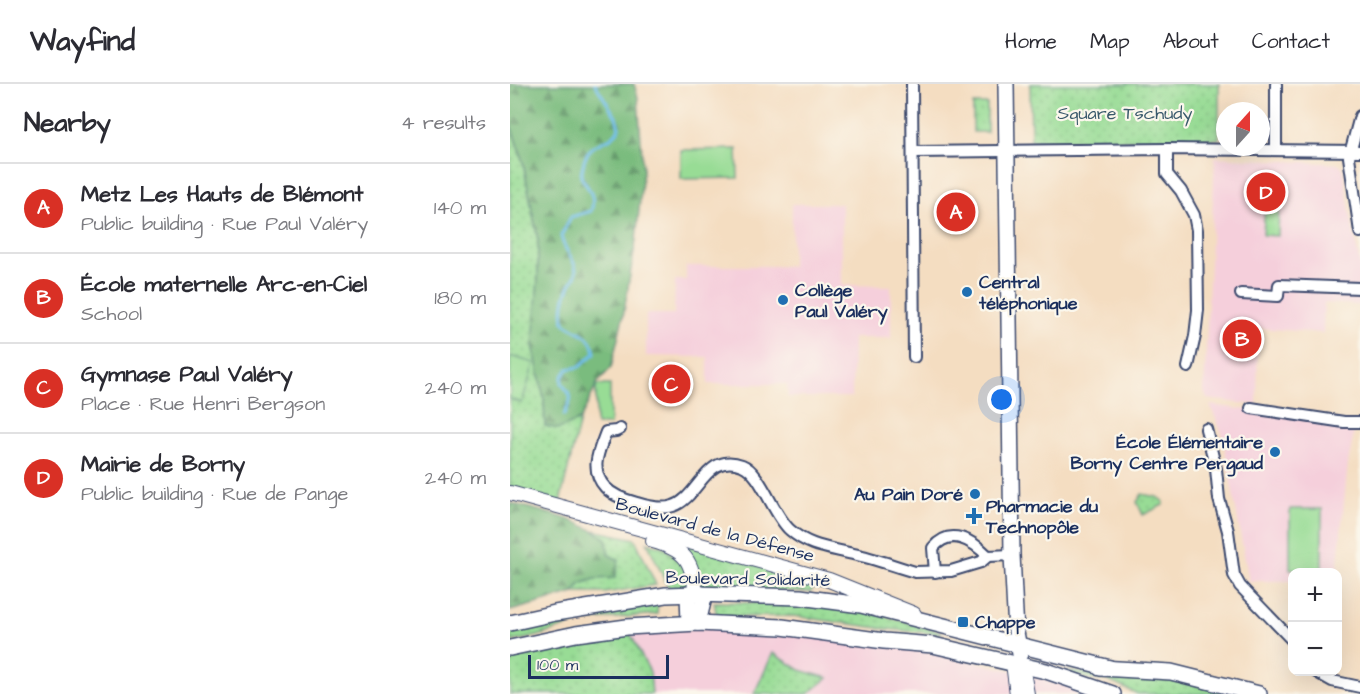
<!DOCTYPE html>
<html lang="en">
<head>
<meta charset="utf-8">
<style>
	:root { --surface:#fff; --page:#f7f7f7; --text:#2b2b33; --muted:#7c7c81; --line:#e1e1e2; --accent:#d93025 }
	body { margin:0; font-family:"Architects Daughter",sans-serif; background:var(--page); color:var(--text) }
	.controls { position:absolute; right:18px; bottom:18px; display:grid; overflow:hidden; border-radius:12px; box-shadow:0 6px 24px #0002 }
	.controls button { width:54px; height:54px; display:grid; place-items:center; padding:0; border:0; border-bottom:2px solid var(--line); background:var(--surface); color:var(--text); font:30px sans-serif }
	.compass { position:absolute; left:706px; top:18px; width:54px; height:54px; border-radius:50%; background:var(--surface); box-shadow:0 6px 24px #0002; rotate:21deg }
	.scale { position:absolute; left:18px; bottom:15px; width:141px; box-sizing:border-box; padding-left:6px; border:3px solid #1b2f5e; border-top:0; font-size:16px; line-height:21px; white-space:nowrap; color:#1b2f5e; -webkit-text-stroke:4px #fbf7ec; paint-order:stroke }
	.you { position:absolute; left:492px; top:316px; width:21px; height:21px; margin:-15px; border:4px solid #fff; border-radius:50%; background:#1a73e8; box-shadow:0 0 0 9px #1a73e833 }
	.badge { display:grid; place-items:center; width:39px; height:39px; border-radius:50%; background:var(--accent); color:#fff; font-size:20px; font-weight:700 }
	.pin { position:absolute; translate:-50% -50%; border:3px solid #fff; box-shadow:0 2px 6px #0006 }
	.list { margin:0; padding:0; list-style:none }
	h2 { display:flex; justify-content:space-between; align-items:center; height:78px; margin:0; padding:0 24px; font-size:26px }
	h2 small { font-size:20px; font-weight:400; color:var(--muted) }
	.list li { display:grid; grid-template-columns:39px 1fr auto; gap:18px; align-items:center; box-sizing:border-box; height:90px; padding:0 24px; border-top:2px solid var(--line) }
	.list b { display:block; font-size:22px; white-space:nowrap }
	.list p { margin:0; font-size:20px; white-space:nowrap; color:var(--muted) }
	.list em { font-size:20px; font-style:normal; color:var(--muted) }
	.map { position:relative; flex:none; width:850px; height:610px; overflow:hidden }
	header { display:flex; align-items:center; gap:36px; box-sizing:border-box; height:84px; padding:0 30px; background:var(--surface); border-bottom:2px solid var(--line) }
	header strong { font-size:28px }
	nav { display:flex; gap:33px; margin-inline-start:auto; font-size:21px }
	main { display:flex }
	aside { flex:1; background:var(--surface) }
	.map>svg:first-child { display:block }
</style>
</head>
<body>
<header>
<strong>Wayfind</strong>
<nav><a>Home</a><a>Map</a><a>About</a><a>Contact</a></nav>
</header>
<main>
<aside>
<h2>Nearby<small>4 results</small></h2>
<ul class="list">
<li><span class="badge">A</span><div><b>Metz Les Hauts de Blémont</b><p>Public building · Rue Paul Valéry</p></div><em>140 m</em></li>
<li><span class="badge">B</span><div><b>École maternelle Arc-en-Ciel</b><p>School</p></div><em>180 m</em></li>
<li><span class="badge">C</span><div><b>Gymnase Paul Valéry</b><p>Place · Rue Henri Bergson</p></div><em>240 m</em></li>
<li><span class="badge">D</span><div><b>Mairie de Borny</b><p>Public building · Rue de Pange</p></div><em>240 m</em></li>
</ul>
</aside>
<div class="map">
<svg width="850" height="610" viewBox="0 0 850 610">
	<defs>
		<pattern id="grass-dots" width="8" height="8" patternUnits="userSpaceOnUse" patternTransform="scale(1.5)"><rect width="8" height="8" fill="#98dc95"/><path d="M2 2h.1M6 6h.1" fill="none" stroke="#82bd83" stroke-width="1.8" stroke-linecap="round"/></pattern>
		<pattern id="forest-firs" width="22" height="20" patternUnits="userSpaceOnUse" patternTransform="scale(1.5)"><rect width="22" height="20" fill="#7abc7e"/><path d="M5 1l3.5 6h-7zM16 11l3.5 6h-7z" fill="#63996a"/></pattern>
	</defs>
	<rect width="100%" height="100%" fill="#fbf7ec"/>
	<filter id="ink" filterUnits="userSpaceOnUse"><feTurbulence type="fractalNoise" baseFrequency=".0167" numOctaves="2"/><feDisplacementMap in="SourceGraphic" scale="12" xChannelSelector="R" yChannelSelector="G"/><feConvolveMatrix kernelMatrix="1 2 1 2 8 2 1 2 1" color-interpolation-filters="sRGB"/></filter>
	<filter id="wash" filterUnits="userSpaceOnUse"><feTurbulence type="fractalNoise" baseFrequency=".008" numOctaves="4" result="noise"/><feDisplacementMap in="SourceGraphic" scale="24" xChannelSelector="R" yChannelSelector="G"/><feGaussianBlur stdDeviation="1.35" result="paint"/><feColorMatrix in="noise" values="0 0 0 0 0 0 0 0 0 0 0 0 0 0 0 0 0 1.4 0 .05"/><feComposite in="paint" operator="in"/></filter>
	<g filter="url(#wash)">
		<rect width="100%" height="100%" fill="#f4ddc1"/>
		<!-- built -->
		<g fill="#f5cfdb">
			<path d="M705 73 829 80 833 84 843 146 850 180V221L814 219 813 249 748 244 747 321 697 315 694 307Z"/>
			<path d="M282 120H332V201L381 202V254H343L342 313H278L277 300H198V273L136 272V230H164L165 196H176V182H282Z"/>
			<path d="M700 321 850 340 845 344 838 379 827 488H782V497H739L712 349Z"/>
			<path d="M241 540 374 557 602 610H0L12 559Z"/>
		</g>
		<!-- grass -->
		<g fill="url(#grass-dots)" stroke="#5a867a" stroke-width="1.5">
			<path d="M520 0H709V55L521 57Z"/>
			<rect x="463" y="20" width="14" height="28"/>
			<path d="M0 39 13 78 28 156V288L34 315 35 342 50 344 70 336 49 422 0 409Z"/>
			<path d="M632 410 647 413 654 418 653 421 633 431 627 418Z"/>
			<path d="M83 446 125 455 146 501 95 509H64L70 500 85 495 98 471 96 455Z"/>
			<path d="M139 449 298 496 302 499 303 505 300 508 192 504 185 484Z"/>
			<path d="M137 458 153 463 176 482 179 504 160 507Z"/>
			<path d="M148 518 147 530 73 537 28 552 0 558V545Z"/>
			<path d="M204 518 297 520 351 526 432 548 430 550 376 545 284 532 207 533Z"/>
			<path d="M117 543 140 588 142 610H0V564Z"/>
			<path d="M263 569 290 586 318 594 298 610H244Z"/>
			<path d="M559 587 609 593 656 595 685 600 729 610H628L596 596 580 595 558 589Z"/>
		</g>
		<!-- forest -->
		<g fill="url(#forest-firs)" stroke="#4a766e" stroke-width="1.5">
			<path d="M0 0H124L128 14 133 86 126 156 113 233 101 284 88 298 70 336 49 345 35 342 34 315 23 261 28 194V156L13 78 0 39Z"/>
			<path d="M0 419C33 428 68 434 96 455L99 471 109 476 105 494 85 495 70 500 64 509 0 527Z"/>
		</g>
		<!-- pitch -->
		<g fill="#98dc95" stroke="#5a867a" stroke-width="1.5">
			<path d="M227 65 228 94 171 95V66Z"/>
			<path d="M755 122H769L768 152 753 151Z"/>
			<path d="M0 272 24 279 12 319 0 315Z"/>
			<rect x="86" y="301" width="14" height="40"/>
			<rect x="780" y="425" width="32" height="60"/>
		</g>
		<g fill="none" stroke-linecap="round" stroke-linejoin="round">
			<!-- stream -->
			<path stroke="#71bfeb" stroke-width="3" d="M54 331C61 315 65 315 52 300V293L58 285 69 283 85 269C80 248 69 250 54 239 52 224 54 214 60 201 63 196 66 193 66 188 66 175 54 168 51 152L61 133 81 127C86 113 79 105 71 93 72 83 74 71 82 64 91 56 105 57 109 43L106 33 85 0"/>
		</g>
	</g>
	<g filter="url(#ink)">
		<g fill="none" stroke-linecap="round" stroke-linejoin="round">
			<!-- minor casing -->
			<g stroke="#3c496d" stroke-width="14">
				<g id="minor">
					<path d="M402 0 404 273"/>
					<path d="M766 0V66"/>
					<path d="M850 32 839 73 850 148"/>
					<path d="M657 65V90L671 107 684 131 687 146 688 226 685 252 678 283"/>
					<path d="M403 68 657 65 850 67"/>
					<path d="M731 210 768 212 769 201 850 204"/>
					<path d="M741 324 834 338H850"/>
					<path d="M110 345 106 347 96 348C89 367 79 385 95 403 103 412 115 416 127 419 137 422 152 426 163 422 189 414 196 367 232 381 251 388 263 431 280 446 299 463 320 464 343 470 364 474 384 482 405 488L441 487 471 478 478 472 502 471"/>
					<path d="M696 345 706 385 709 415 718 447 724 491 730 502 782 556"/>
					<path d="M425 488 423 464C440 443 462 456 478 472"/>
					<path d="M806 588 822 597 850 603"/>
				</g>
			</g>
			<!-- tertiary casing -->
			<g stroke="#3c496d" stroke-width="16">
				<g id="tertiary">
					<path d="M0 409 319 496 404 530"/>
					<path d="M143 457C176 466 182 476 186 510"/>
					<path d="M503 579 507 610"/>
					<path d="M512 582 517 610"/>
				</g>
			</g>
			<!-- secondary casing -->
			<g stroke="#3c496d" stroke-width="18">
				<g id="secondary">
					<path d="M496 0 502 471 506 548 510 570"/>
					<path d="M178 510 179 539"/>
					<path d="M0 539 45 529 156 511 186 510 290 513 351 521 600 584"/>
					<path d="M188 539 193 518 192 510"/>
					<path d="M0 564 66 550 117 543 188 539 272 543 374 557 423 561 536 587 603 610"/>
					<path d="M590 584 661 588 749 610"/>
				</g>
			</g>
			<!-- minor -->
			<use href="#minor" stroke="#fff" stroke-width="10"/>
			<!-- tertiary -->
			<use href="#tertiary" stroke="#fff" stroke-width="14"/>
			<!-- secondary -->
			<use href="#secondary" stroke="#fff" stroke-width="15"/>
		</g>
	</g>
	<!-- markers -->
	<g fill="#1f6fb2" stroke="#fbf7ec" stroke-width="2">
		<circle cx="457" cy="208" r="6"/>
		<circle cx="273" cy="216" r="6"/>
		<circle cx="765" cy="368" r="6"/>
		<circle cx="465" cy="410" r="6"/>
		<path d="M461 423h6v6h6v6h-6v6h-6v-6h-6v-6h6z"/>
		<rect x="447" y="532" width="12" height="12" rx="3"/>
	</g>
	<g text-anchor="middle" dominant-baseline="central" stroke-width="4.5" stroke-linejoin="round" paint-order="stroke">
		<!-- park labels -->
		<g font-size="18" fill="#3a5a6c" stroke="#fbf7ec">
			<text x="615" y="29">Square Tschudy</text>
		</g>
		<!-- poi labels -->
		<g font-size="18" font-weight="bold" fill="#1b2f5e" stroke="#fbf7ec" text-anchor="start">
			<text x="469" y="198">Central<tspan x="469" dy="21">téléphonique</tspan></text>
			<text x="285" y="206">Collège<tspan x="285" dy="21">Paul Valéry</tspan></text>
			<text x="753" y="358" text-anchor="end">École Élémentaire<tspan x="753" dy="21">Borny Centre Pergaud</tspan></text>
			<text x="453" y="410" text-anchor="end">Au Pain Doré</text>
			<text x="476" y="422">Pharmacie du<tspan x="476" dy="21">Technopôle</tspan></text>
			<text x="465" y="538">Chappe</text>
		</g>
		<!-- street labels -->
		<g font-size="18" fill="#1b2f5e" stroke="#fbf7ec">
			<text transform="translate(205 446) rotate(15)">Boulevard de la Défense</text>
			<text transform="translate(238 495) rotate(1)">Boulevard Solidarité</text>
		</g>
	</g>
</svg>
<div class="controls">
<button>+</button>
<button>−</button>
</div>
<svg class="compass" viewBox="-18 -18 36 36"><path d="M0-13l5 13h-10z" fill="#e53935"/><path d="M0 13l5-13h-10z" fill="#7c7c81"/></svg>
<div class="scale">100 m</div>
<div class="you"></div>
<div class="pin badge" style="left:446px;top:128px">A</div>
<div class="pin badge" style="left:732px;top:255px">B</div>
<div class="pin badge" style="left:161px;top:300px">C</div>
<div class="pin badge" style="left:756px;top:108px">D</div>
</div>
</main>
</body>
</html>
